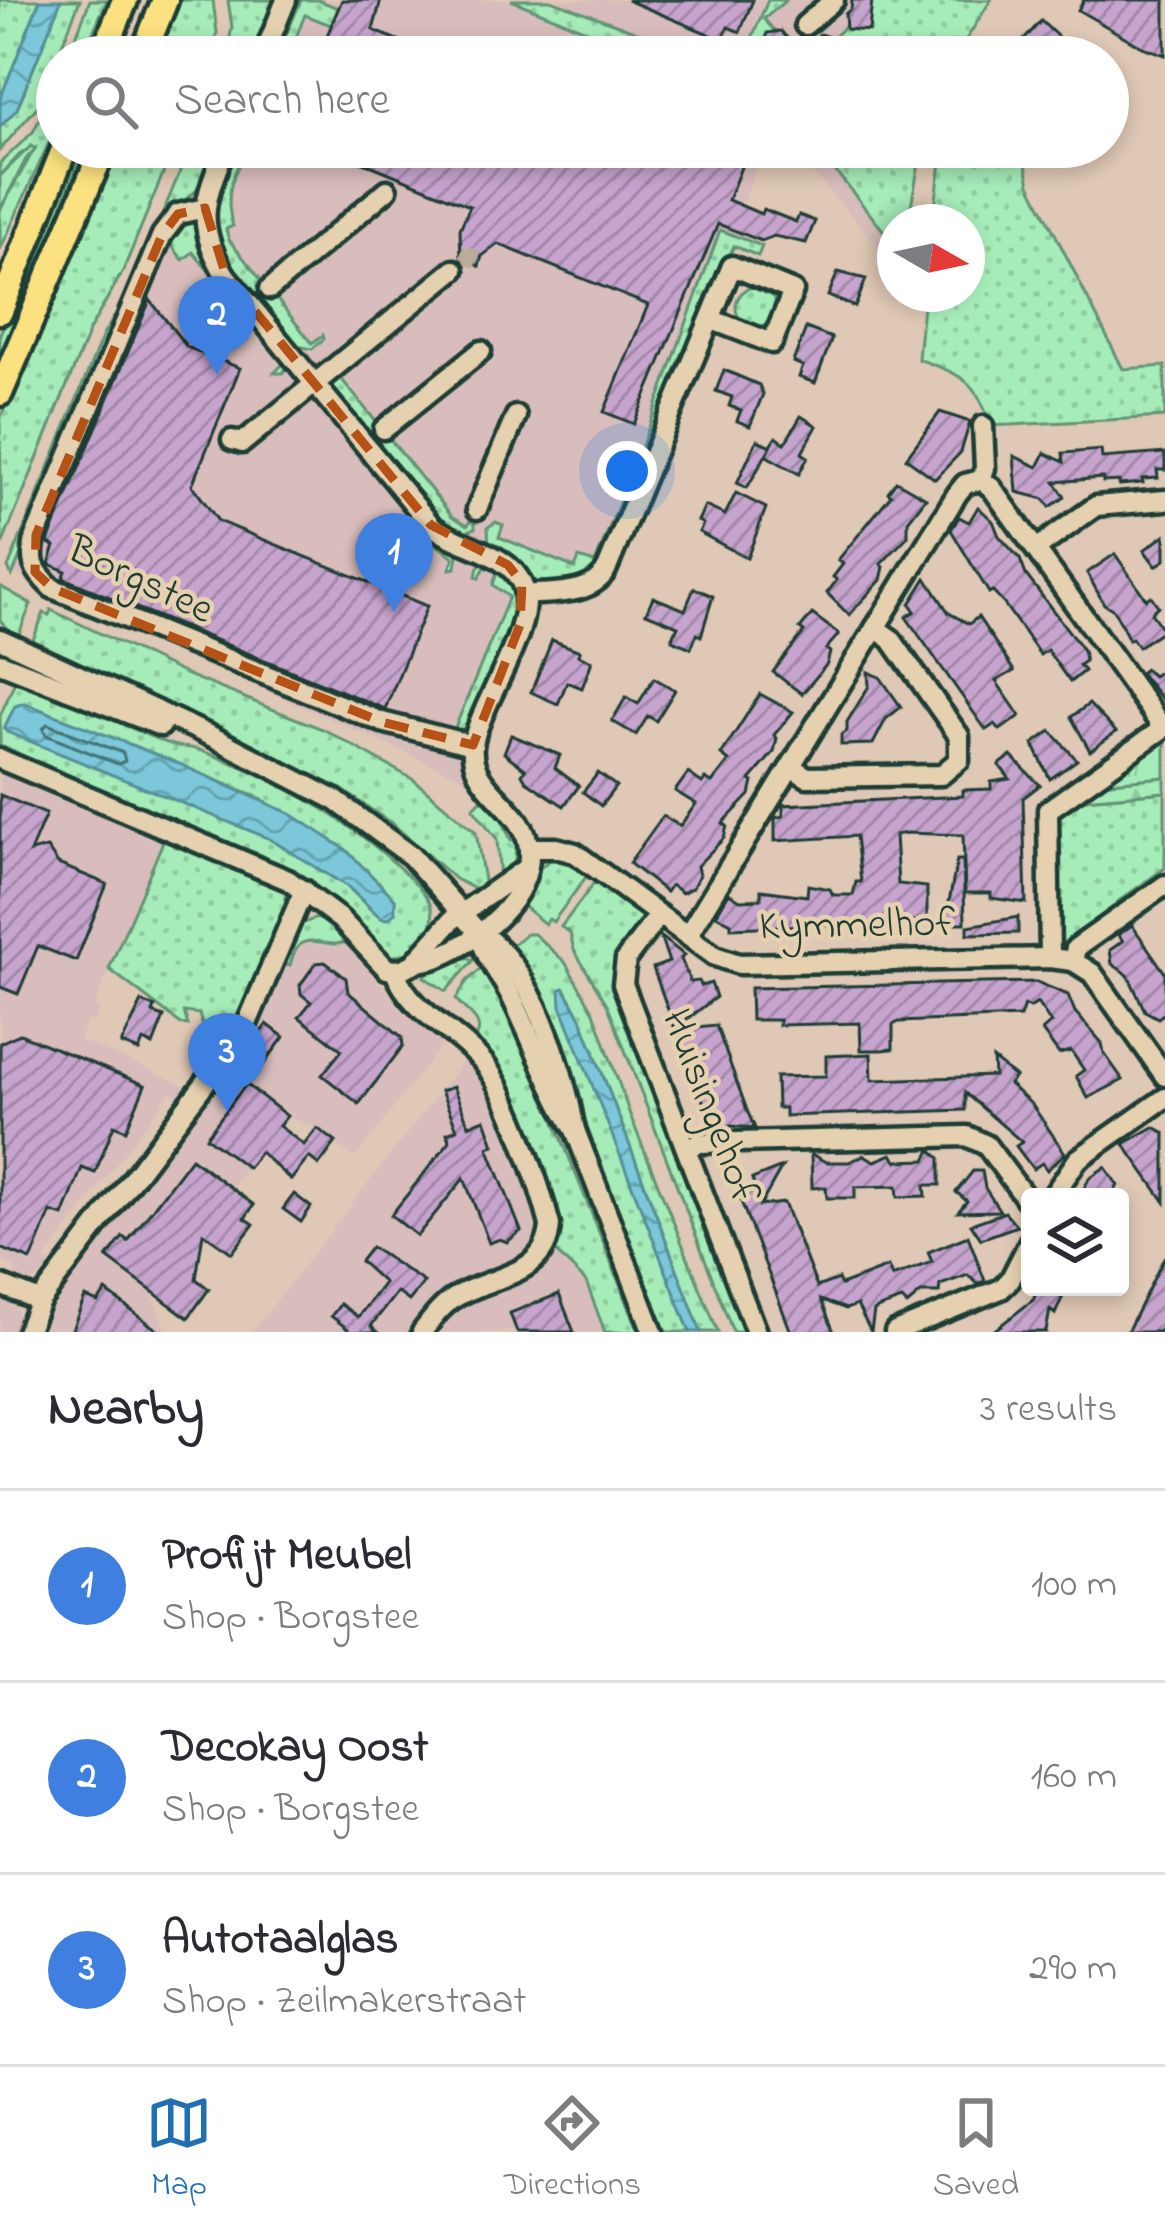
<!DOCTYPE html>
<html lang="en">
<head>
<meta charset="utf-8">
<style>
	:root { --surface:#fff; --page:#f2f2f3; --text:#2b2b33; --muted:#7c7c81; --line:#e1e1e2; --accent:#1f6fb2 }
	body { margin:0; font-family:"Indie Flower",sans-serif; background:var(--page); color:var(--text) }
	.controls { position:absolute; right:36px; bottom:36px; display:grid; overflow:hidden; border-radius:12px; box-shadow:0 6px 18px #0003 }
	.controls button { width:108px; height:108px; display:grid; place-items:center; padding:0; border:0; border-bottom:3px solid var(--line); background:var(--surface); color:var(--text); font:60px sans-serif }
	.compass { position:absolute; left:877px; top:204px; width:108px; height:108px; border-radius:50%; background:var(--surface); box-shadow:0 6px 18px #0003; rotate:99deg }
	.you { position:absolute; left:627px; top:471px; width:42px; height:42px; margin:-30px; border:9px solid #fff; border-radius:50%; background:#1a73e8; box-shadow:0 0 0 18px #1a73e833 }
	.badge { display:grid; place-items:center; width:78px; height:78px; border-radius:50%; background:var(--accent); color:#fff; font-size:39px; font-weight:700 }
	.pin { position:absolute; translate:-50% -99px; filter:drop-shadow(0 3px 6px #0008) }
	.pin::after { content:''; position:absolute; top:63px; width:42px; height:36px; background:inherit; clip-path:polygon(0 0,100% 0,50% 100%) }
	.list { margin:0; padding:0; list-style:none }
	h2 { display:flex; justify-content:space-between; align-items:center; height:156px; margin:0; padding:0 48px; font-size:51px }
	h2 small { font-size:39px; font-weight:400; color:var(--muted) }
	.list li { display:grid; grid-template-columns:78px 1fr auto; gap:36px; align-items:center; box-sizing:border-box; height:192px; padding:0 48px; border-top:3px solid var(--line) }
	.list b { display:block; font-size:45px; white-space:nowrap }
	.list p { margin:0; font-size:39px; white-space:nowrap; color:var(--muted) }
	.list em { font-size:39px; font-style:normal; color:var(--muted) }
	.icon { flex:none; width:66px; height:66px; fill:none; stroke:currentColor; stroke-width:2; stroke-linecap:round; stroke-linejoin:round }
	.map { position:relative; flex:none; width:1165px; height:1332px; overflow:hidden }
	.search { position:absolute; background:var(--surface); box-shadow:0 6px 18px #0003; left:36px; right:36px; top:36px; height:132px; display:flex; align-items:center; gap:30px; box-sizing:border-box; padding:0 42px; border-radius:66px; color:var(--muted); font-size:45px }
	.sheet { height:732px; background:var(--surface) }
	nav { display:flex; justify-content:space-around; align-items:center; box-sizing:border-box; height:168px; border-top:3px solid var(--line); background:var(--surface); font-size:33px; color:var(--muted) }
	nav a { display:grid; justify-items:center; gap:6px }
	nav .on { color:var(--accent) }
	.map>svg:first-child { display:block }
</style>
</head>
<body>
<div class="map">
<svg width="1165" height="1332" viewBox="0 0 1165 1332">
	<defs>
		<pattern id="grass-dots" width="8" height="8" patternUnits="userSpaceOnUse" patternTransform="scale(3)"><rect width="8" height="8" fill="#a6ecb8"/><path d="M2 2h.1M6 6h.1" fill="none" stroke="#8ecb9f" stroke-width="1.8" stroke-linecap="round"/></pattern>
		<pattern id="forest-firs" width="22" height="20" patternUnits="userSpaceOnUse" patternTransform="scale(3)"><rect width="22" height="20" fill="#a6ecb8"/><path d="M5 1l3.5 6h-7zM16 11l3.5 6h-7z" fill="#8ecb9f"/></pattern>
		<pattern id="park-tufts" width="24" height="20" patternUnits="userSpaceOnUse" patternTransform="scale(3)"><rect width="24" height="20" fill="#a6ecb8"/><path d="M3 7l-1-3M5 7V3M7 7l1-3M15 17l-1-3M17 17v-4M19 17l1-3" fill="none" stroke="#8ecb9f"/></pattern>
		<pattern id="water-waves" width="16" height="10" patternUnits="userSpaceOnUse" patternTransform="scale(3)"><rect width="16" height="10" fill="#7bc7da"/><path d="M0 5q4-4 8 0t8 0" fill="none" stroke="#64a3b2"/></pattern>
		<pattern id="building-hatch" width="6" height="6" patternUnits="userSpaceOnUse" patternTransform="scale(3)"><rect width="6" height="6" fill="#c7a4ce"/><path d="M-1 1l2-2M0 6l6-6M5 7l2-2" fill="none" stroke="#a187a8"/></pattern>
	</defs>
	<rect width="100%" height="100%" fill="#dfc8b5"/>
	<filter id="ink" filterUnits="userSpaceOnUse"><feTurbulence type="fractalNoise" baseFrequency=".00833" numOctaves="2"/><feDisplacementMap in="SourceGraphic" scale="24" xChannelSelector="R" yChannelSelector="G"/><feConvolveMatrix kernelMatrix="1 2 1 2 8 2 1 2 1" color-interpolation-filters="sRGB"/></filter>
	<g filter="url(#ink)">
		<!-- built -->
		<g fill="#d8bdbc">
			<path d="M290 0H991L955 57H268Z"/>
			<path d="M233 147H764L601 585 535 606 471 782 50 594 9 569 107 329 140 268 168 201 213 196Z"/>
			<path d="M790 147H922L908 222H895V265Z"/>
			<path d="M0 770 165 837 94 1006 99 1009 95 1022 87 1020 79 1040 191 1088 180 1102 171 1091 44 1260 54 1269 30 1283 12 1280 17 1268 0 1261Z"/>
			<path d="M313 918 329 922 342 933 392 998 445 1041 355 1158 317 1128 287 1116 151 1291 167 1332H37L50 1307 243 1048 294 934 300 924Z"/>
			<path d="M492 1039 621 1332H252L465 1059Z"/>
			<path d="M0 1296 17 1310 18 1332H0Z"/>
		</g>
		<!-- grass -->
		<g fill="url(#grass-dots)" stroke="#629476" stroke-width="3" fill-rule="evenodd">
			<path d="M0 0H40L0 99Z"/>
			<path d="M61 0H80L37 107 0 150V127L17 109Z"/>
			<path d="M90 0H107L82 57H68Z"/>
			<path d="M176 0H213L217 33 210 57H152Z"/>
			<path d="M228 0H277L254 57H226L232 27Z"/>
			<path d="M301 0H318L338 8 331 25 305 15 288 57H277Z"/>
			<path d="M511 0H551L704 57H653Z"/>
			<path d="M768 0H786L764 19 792 51 791 57H744Z"/>
			<path d="M873 0H991L955 57H812Z"/>
			<path d="M57 85V125L0 250V210L35 148 22 152 0 176V163L33 132Z"/>
			<path d="M75 147H85C55 219 32 294 0 365V334Z"/>
			<path d="M115 147H174L123 271 90 329 2 545 0 419Z"/>
			<path d="M190 147H218L202 186 175 208 135 281Z"/>
			<path d="M235 147H253C231 166 224 199 233 226L226 229 229 240 312 343 323 335 324 339 312 349 297 346C272 315 215 260 213 220 212 195 226 169 235 147Z"/>
			<path d="M816 147H922L908 222H895V245Z"/>
			<path d="M943 147 1023 150 1030 184 1123 369 1165 366V417L990 426C978 380 961 375 918 359L924 294H967V222H933Z"/>
			<path d="M184 220 195 222 209 263 289 364 283 373H274L284 363 193 252 183 260 167 240Z"/>
			<path d="M720 230 762 246 758 256 734 246 728 258H724L598 571 586 580 541 585 524 574 508 555 489 546 488 527 496 522 503 525 499 537 575 568 579 558 595 563 638 457Z"/>
			<circle cx="756" cy="307" r="20"/>
			<path d="M130 292 12 576 8 568 103 335Z"/>
			<path d="M335 371 452 516 468 525 475 512V528L459 535 440 522 327 382Z"/>
			<path d="M314 393 420 525 458 554 456 568 450 569 454 557 426 538 310 396Z"/>
			<path d="M485 563 505 575 514 588V618L473 721 457 734 439 730 441 725 454 730 509 597 493 585 497 572 485 567 479 578 476 576 478 567Z"/>
			<path d="M0 586 31 604 17 639 0 620Z"/>
			<path d="M51 610 187 675 325 730 414 780 476 832 485 887 473 888 455 879 395 826 340 788 30 647 44 613 49 615Z"/>
			<path d="M18 674 112 713 113 720C133 728 152 739 173 745 181 748 191 747 199 750 274 776 347 817 404 872 422 889 443 909 427 935 418 949 406 957 389 956L284 869 0 750V716ZM24 703 254 795 345 849 395 899 374 913 348 887 268 838 5 728 15 707Z"/>
			<path d="M1165 792V868L1116 903 1114 913 1071 945 1058 942 1055 890 1060 886 1059 837 1054 834 1058 812 1071 800Z"/>
			<path d="M482 799 501 818 511 840H516L515 861 500 880 497 839 473 808Z"/>
			<path d="M165 837 280 884 286 893C285 925 252 1004 232 1029L203 1027 199 1014 184 1012 188 1025 181 1024 109 969Z"/>
			<path d="M551 859H568L589 873 553 922 549 919 545 924 519 903 536 871Z"/>
			<path d="M597 879 642 915 643 924 617 963 748 1332H733L608 1006 574 950 570 933 561 927Z"/>
			<path d="M317 918 336 927 346 942C322 951 300 923 290 965H282L300 924Z"/>
			<path d="M526 934H534L565 962 594 1012 630 1115 718 1332H701L581 1018 566 990 563 994 614 1138 690 1332H664L574 1095 509 947Z"/>
			<path d="M461 957 474 960 446 991 424 977 433 966Z"/>
			<path d="M484 966 511 1012 639 1332H605L586 1282 553 1249 558 1227 474 1042C488 1021 467 1014 456 999L467 981Z"/>
		</g>
		<!-- forest -->
		<g fill="url(#forest-firs)" stroke="#629476" stroke-width="3">
			<path d="M31 146 35 149 26 159 0 210V176Z"/>
			<path d="M1165 777V792L1071 800 1098 783Z"/>
		</g>
		<!-- park -->
		<path fill="url(#park-tufts)" stroke="#629476" stroke-width="3" d="M1165 734V777L1098 783Z"/>
		<!-- water -->
		<g fill="url(#water-waves)" stroke="#569098" stroke-width="3">
			<path d="M40 0H61L17 109 0 127V99Z"/>
			<path d="M24 703 170 760 291 814 345 849 395 899V913L388 919 381 918 348 887 268 838 7 732 4 728 15 706Z"/>
			<path d="M564 988 581 1018 701 1332H690L561 1006 560 990Z"/>
		</g>
		<g fill="none" stroke-linecap="round" stroke-linejoin="round">
			<!-- shore -->
			<path stroke="#447476" stroke-width="3" d="M47 724 123 753 125 761 118 764 46 735 43 729Z"/>
		</g>
		<!-- building -->
		<g fill="url(#building-hatch)" stroke="#1f3d34" stroke-width="3">
			<path d="M342 0H381L373 30 437 57H318Z"/>
			<path d="M627 0H753L740 32 728 27 723 40Z"/>
			<path d="M852 0H872L869 31 846 29 845 14 851 9Z"/>
			<path d="M1084 0H1165V55L1142 47 1078 10Z"/>
			<path d="M1041 21 1071 49 1076 57H1008Z"/>
			<path d="M781 31 799 52 820 34 834 39 833 57H765L767 33Z"/>
			<path d="M326 147H749L728 200 761 214 763 209 796 222 799 215 815 221 806 243 774 236 761 241 718 224 634 424 604 412 648 305 498 244 482 256 479 266 461 259 460 229 470 206Z"/>
			<path d="M838 272 866 279 855 307 828 296Z"/>
			<path d="M150 300 187 347 240 368 192 485 218 521 427 606 385 709 63 578 66 571 49 564 55 546 48 543 49 539Z"/>
			<path d="M806 328 832 338 815 383 799 377 803 366 793 362Z"/>
			<path d="M724 370 759 385 763 394 750 426 737 421 741 410 729 406 732 397 716 391Z"/>
			<path d="M940 412 970 422 961 452 935 479 906 458Z"/>
			<path d="M801 416 817 426 802 453 808 457 799 474 765 455 776 437 785 443Z"/>
			<path d="M757 440 771 446 747 488 737 483Z"/>
			<path d="M1101 450 1102 458 1165 453V470H1157L1158 478 1142 479 1143 483 1119 485V481L1103 482V478L1055 482 1065 497 1050 507 1044 499 1017 492 1014 456 1038 467 1045 453 1064 462 1063 453Z"/>
			<path d="M896 481 926 498 908 521V536L881 564 884 567 881 580 849 615 827 593 837 580 833 577 843 564 838 560 891 495 888 492Z"/>
			<path d="M736 493 766 508 747 558 699 532 703 524 698 521 705 506 725 515Z"/>
			<path d="M978 507 993 521 999 536 1020 559 1026 575 1083 650 1085 661 1079 665 1084 671 1070 682 1047 650 1040 655 1004 604 992 591 989 593 951 530 959 517 969 522Z"/>
			<path d="M1165 535V560L1156 566 1144 550Z"/>
			<path d="M1115 554 1146 599 1151 596 1158 606 1151 613 1163 630 1138 647 1132 638 1129 640 1114 610 1104 604 1087 573Z"/>
			<path d="M926 578 949 613 969 624 978 617 1014 671 996 681 1020 716 1000 730 995 724 986 730 906 617 915 611 910 604Z"/>
			<path d="M694 588 713 596 701 636 697 634 691 648 672 640 678 626 646 613 653 597 685 610Z"/>
			<path d="M812 614 839 634 826 649 830 652 827 664 802 694 773 672 804 632 800 629Z"/>
			<path d="M552 640 580 651 578 655 592 661 582 688 567 682 558 704 531 692Z"/>
			<path d="M1165 668V703L1140 673 1145 669 1153 676Z"/>
			<path d="M868 672 880 677 901 707 886 719 873 744 841 745V735L847 731V722L869 686Z"/>
			<path d="M654 678 675 690 656 721 648 716 636 735 612 721 626 697 638 704Z"/>
			<path d="M760 694 793 712 774 735 777 738 774 752 750 780 753 782 750 795 723 823 727 826 724 838 697 866 699 875 693 887 682 893 671 885 666 892 629 863 663 816 680 826 696 804 675 791 688 773 702 783 705 779 712 783 729 761 721 755Z"/>
			<path d="M1089 704 1116 732 1090 751 1071 717Z"/>
			<path d="M1051 731 1077 760 1050 779 1033 744Z"/>
			<path d="M511 735 560 755 555 768 579 786 564 806 526 781 522 774 525 769 504 753Z"/>
			<path d="M1011 756 1040 785 1023 798 1026 903 991 898V893H965L963 835 907 833 895 835 898 884 927 887V921L731 928V923L716 915 729 893 740 900 761 899V890L807 896 808 885 830 889 833 895H853L856 882H861L856 836 775 841V818L783 816V805L963 796V790L991 789V782L1010 779 999 765Z"/>
			<path d="M598 773 616 786 601 806 583 792Z"/>
			<path d="M0 795 46 814 30 852 47 848 58 864 107 884 76 961 38 946 18 994 0 987Z"/>
			<path d="M957 860H963L965 923H945Z"/>
			<path d="M1018 917V933L968 934V926Z"/>
			<path d="M1132 925 1165 973V1013L1158 1018 1145 1011 1128 975 1112 964 1110 950 1123 941 1118 935Z"/>
			<path d="M660 936 684 955 681 959 690 982 699 981 701 986 711 983 716 997 675 1029 653 968 669 962Z"/>
			<path d="M325 962 346 978 348 992 402 1037 403 1046 359 1104 322 1075 342 1050 299 1017 311 1002 301 994 300 985 316 963Z"/>
			<path d="M1036 982 1068 995 1075 1012 1102 1043 1104 1053 1123 1080 1088 1098 1076 1076 1084 1070 1071 1051 1059 1054 1042 1031 1051 1023 1037 1003 1030 1008 1024 1005 1020 1017 899 1022 893 1025V1049L882 1050H861L860 1023 779 1025V1020H751L750 988Z"/>
			<path d="M142 1002 155 1007 153 1013 164 1017 153 1045 143 1041 139 1051 121 1044Z"/>
			<path d="M267 1024 284 1037 258 1072 240 1059Z"/>
			<path d="M716 1025 748 1113 755 1128 731 1126 714 1129 675 1029Z"/>
			<path d="M20 1034 145 1085 126 1130 114 1125 95 1173 82 1168 63 1216 51 1212 31 1260 0 1248V1043Z"/>
			<path d="M871 1054 872 1080 994 1076 993 1059 1015 1077 1009 1084 1032 1105 1065 1153 1047 1170 1042 1163 1033 1169 1016 1146 1022 1142 965 1093V1110L785 1116V1108H777L776 1077 826 1076V1056Z"/>
			<path d="M246 1084 287 1116 279 1126 304 1145 317 1128 336 1142 319 1165 309 1157 291 1180 260 1152 248 1168 206 1137Z"/>
			<path d="M453 1087 469 1125 485 1119 494 1145 488 1147 521 1231 507 1242 500 1239 489 1243 464 1178 417 1236 391 1215 450 1141 447 1133 457 1129 441 1091Z"/>
			<path d="M1154 1127 1165 1133V1202L1124 1144Z"/>
			<path d="M931 1150 940 1158V1185H925L926 1196 898 1197 897 1186 855 1187V1198H827L826 1187 812 1188 811 1154 826 1162H849L864 1155 875 1161 892 1154 896 1161 926 1160Z"/>
			<path d="M191 1158 254 1205 245 1218 254 1224 232 1253 203 1233 196 1279 209 1289 188 1318 107 1258 123 1237 128 1241Z"/>
			<path d="M782 1167 760 1206 784 1203 817 1287 838 1279 841 1285 888 1267 892 1277 932 1262 928 1252 968 1236 985 1281 978 1284 968 1275 940 1285 939 1293H921L907 1305 902 1300 879 1308 874 1311 871 1332 857 1305 846 1309 821 1300 834 1332H791L737 1191 754 1185 752 1179Z"/>
			<path d="M1105 1167 1118 1185 1112 1197H1080L1089 1178Z"/>
			<path d="M973 1171H982L985 1188 1000 1211 958 1212 967 1201 956 1192Z"/>
			<path d="M294 1194 311 1207 301 1222 283 1209Z"/>
			<path d="M1005 1212 1017 1226 981 1239 971 1224Z"/>
			<path d="M371 1247 424 1282 409 1301 397 1292 371 1326 378 1332H346L348 1329 331 1316 336 1310 340 1304 358 1317 384 1283 360 1261Z"/>
			<path d="M1165 1256V1320L1159 1332H1127Z"/>
			<path d="M1039 1287H1067L1055 1314 1050 1310 1046 1332H992L1033 1300Z"/>
			<path d="M106 1291 160 1332H71L85 1297 98 1302Z"/>
			<path d="M559 1294 574 1332H517L510 1313Z"/>
		</g>
		<g fill="none" stroke-linecap="round" stroke-linejoin="round">
			<!-- minor-tunnel -->
			<path stroke="#b9ac9b" stroke-width="18" stroke-dasharray="18 9" stroke-linecap="butt" d="M461 253 481 261"/>
			<!-- minor casing -->
			<g stroke="#1f3d34" stroke-width="27">
				<g id="minor">
					<path d="M805 25 834 0"/>
					<path d="M263 57 286 0"/>
					<path d="M205 208 178 214 162 235 36 535C29 561 33 570 52 588L382 722 473 745"/>
					<path d="M270 289 387 190"/>
					<path d="M983 426 985 468 981 480 992 488 1163 728"/>
					<path d="M384 429 481 351"/>
					<path d="M232 440 242 443 454 270"/>
					<path d="M477 509 516 416"/>
					<path d="M1036 549 1096 506 1165 500"/>
					<path d="M526 595C554 592 596 596 608 566L732 266 793 291 772 343 710 319"/>
					<path d="M0 639 213 737 335 800 411 856 479 933C531 961 565 1073 575 1130"/>
					<path d="M0 663 161 726"/>
					<path d="M0 759 288 880 340 919 387 969C399 971 402 969 413 964 421 960 430 961 439 957 479 940 532 899 529 850 526 803 463 790 474 740 482 700 539 622 522 584 508 551 457 547 431 525L226 276C194 225 204 199 226 147"/>
					<path d="M791 767 807 777 941 775 959 760V736L891 639 875 628"/>
					<path d="M529 848H556L575 853 715 956 739 964 1050 958 1073 961 1092 973 1165 1076"/>
					<path d="M659 915 626 959 623 984 756 1332"/>
					<path d="M479 933C485 959 502 976 513 1000 534 1043 550 1089 575 1130L653 1332"/>
					<path d="M687 936 957 494 965 484 981 480"/>
					<path d="M1050 958 1048 810 1165 727"/>
					<path d="M1073 961 1076 948 1165 885"/>
					<path d="M415 962 452 920 525 869"/>
					<path d="M394 970C412 1015 454 1028 483 1062 508 1092 540 1186 550 1225 547 1277 491 1275 456 1297 442 1305 432 1319 422 1332"/>
					<path d="M686 1148 700 1143 967 1136 986 1145 1030 1204"/>
					<path d="M1052 1197 1078 1159 1165 1098"/>
					<path d="M0 1285 40 1301 243 1033 304 890"/>
					<path d="M27 1332 40 1301"/>
					<path d="M895 1332 1001 1289 1010 1280 1030 1241"/>
				</g>
			</g>
			<!-- major casing -->
			<g stroke="#1f3d34" stroke-width="33">
				<g id="major">
					<path d="M102 57 125 0"/>
					<path d="M142 57 165 0"/>
					<path d="M0 311 65 147"/>
					<path d="M0 393 104 147"/>
				</g>
			</g>
			<!-- minor -->
			<use href="#minor" stroke="#e5d1af" stroke-width="18"/>
			<!-- major -->
			<use href="#major" stroke="#fbe180" stroke-width="24"/>
		</g>
	</g>
	<!-- marked area -->
	<path fill="none" stroke="#b65216" stroke-width="9" stroke-dasharray="24 15" stroke-linejoin="round" d="M205 208 226 276 431 525 508 565 522 583 520 625 473 745 382 722 52 588 35 572 36 535 162 235 178 214Z"/>
	<g text-anchor="middle" dominant-baseline="central" stroke-width="9" stroke-linejoin="round" paint-order="stroke">
		<!-- street labels -->
		<g font-size="42" fill="#1f3d34" stroke="#e5d1af">
			<text transform="translate(140 581) rotate(25)">Borgstee</text>
			<text transform="translate(857 926) rotate(-1)">Kymmelhof</text>
			<text transform="translate(709 1107) rotate(69)">Huisingehof</text>
		</g>
	</g>
</svg>
<div class="controls">
<button><svg class="icon" aria-label="layers" viewBox="0 0 24 24"><path d="M12 4l9 5-9 5-9-5zM3 14l9 5 9-5"/></svg></button>
</div>
<svg class="compass" viewBox="-18 -18 36 36"><path d="M0-13l5 13h-10z" fill="#e53935"/><path d="M0 13l5-13h-10z" fill="#7c7c81"/></svg>
<div class="you"></div>
<div class="pin badge" style="left:394px;top:612px;background:#3f7fe0">1</div>
<div class="pin badge" style="left:217px;top:375px;background:#3f7fe0">2</div>
<div class="pin badge" style="left:227px;top:1112px;background:#3f7fe0">3</div>
<div class="search"><svg class="icon" aria-label="search" viewBox="0 0 24 24"><circle cx="10" cy="10" r="6"/><path d="M15 15l6 6"/></svg>Search here</div>
</div>
<section class="sheet">
<h2>Nearby<small>3 results</small></h2>
<ul class="list">
<li><span class="badge" style="background:#3f7fe0">1</span><div><b>Profijt Meubel</b><p>Shop · Borgstee</p></div><em>100 m</em></li>
<li><span class="badge" style="background:#3f7fe0">2</span><div><b>Decokay Oost</b><p>Shop · Borgstee</p></div><em>160 m</em></li>
<li><span class="badge" style="background:#3f7fe0">3</span><div><b>Autotaalglas</b><p>Shop · Zeilmakerstraat</p></div><em>290 m</em></li>
</ul>
</section>
<nav>
<a class="on"><svg class="icon" aria-label="map" viewBox="0 0 24 24"><path d="M3 6l6-2 6 2 6-2v14l-6 2-6-2-6 2zM9 4v14M15 6v14"/></svg>Map</a>
<a><svg class="icon" aria-label="directions" viewBox="0 0 24 24"><path d="M12 3l9 9-9 9-9-9zM9 14v-3h6M13 9l2 2-2 2"/></svg>Directions</a>
<a><svg class="icon" aria-label="saved" viewBox="0 0 24 24"><path d="M7 4h10v16l-5-4-5 4z"/></svg>Saved</a>
</nav>
</body>
</html>
